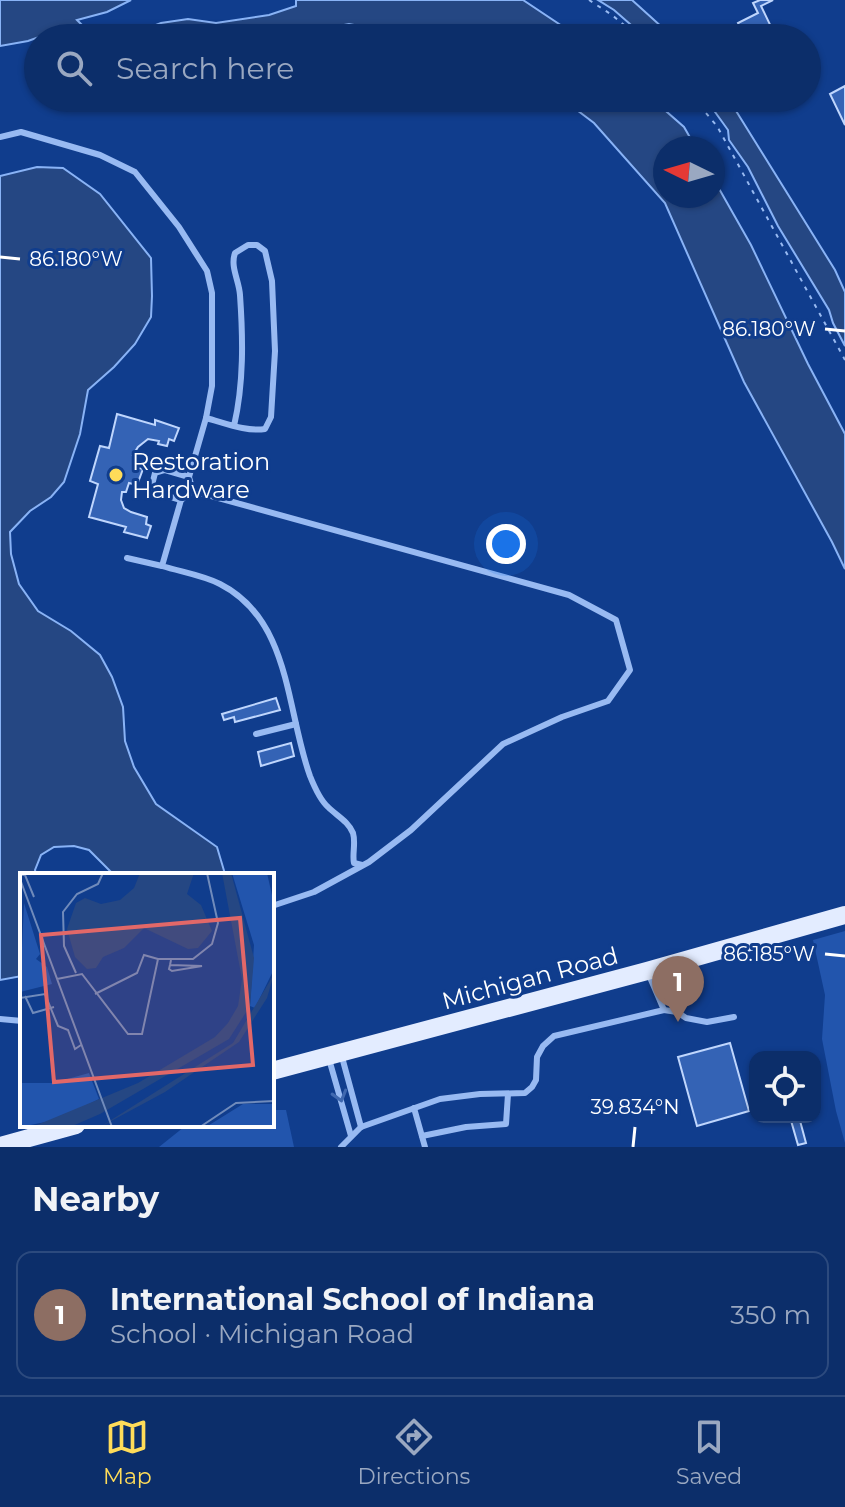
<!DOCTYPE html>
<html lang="en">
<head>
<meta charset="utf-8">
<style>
	:root { --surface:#0c2e6a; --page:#1a3a72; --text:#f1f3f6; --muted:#9aa8c1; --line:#2c4a7e; --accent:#ffdc59 }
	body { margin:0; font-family:Montserrat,sans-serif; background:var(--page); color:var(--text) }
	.controls { position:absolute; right:24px; bottom:24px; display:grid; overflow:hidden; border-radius:16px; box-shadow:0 2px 6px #0004 }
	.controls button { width:72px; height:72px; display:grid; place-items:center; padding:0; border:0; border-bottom:2px solid var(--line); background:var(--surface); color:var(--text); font:40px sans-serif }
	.compass { position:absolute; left:653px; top:136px; width:72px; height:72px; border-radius:50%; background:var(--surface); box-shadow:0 2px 6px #0004; rotate:275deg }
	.you { position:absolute; left:506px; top:544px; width:28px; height:28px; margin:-20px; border:6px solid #fff; border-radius:50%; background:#1a73e8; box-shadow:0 0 0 12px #1a73e833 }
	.badge { display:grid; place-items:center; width:52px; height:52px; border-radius:50%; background:var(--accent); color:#fff; font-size:26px; font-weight:700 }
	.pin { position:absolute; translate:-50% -66px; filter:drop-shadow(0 2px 4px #0008) }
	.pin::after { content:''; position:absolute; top:42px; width:28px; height:24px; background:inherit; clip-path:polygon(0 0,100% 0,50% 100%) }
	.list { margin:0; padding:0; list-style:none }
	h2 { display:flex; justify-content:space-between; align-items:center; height:104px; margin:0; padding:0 32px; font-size:34px }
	h2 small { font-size:26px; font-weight:400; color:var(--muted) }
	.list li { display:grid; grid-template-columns:52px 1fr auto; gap:24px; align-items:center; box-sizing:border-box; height:128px; margin:0 16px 16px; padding:0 16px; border:2px solid var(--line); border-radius:16px }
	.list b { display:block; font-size:30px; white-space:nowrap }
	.list p { margin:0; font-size:26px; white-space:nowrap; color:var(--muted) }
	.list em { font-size:26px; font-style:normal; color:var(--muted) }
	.icon { flex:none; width:44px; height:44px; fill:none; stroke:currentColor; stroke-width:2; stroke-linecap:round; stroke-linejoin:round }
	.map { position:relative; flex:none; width:845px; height:1147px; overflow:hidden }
	.search { position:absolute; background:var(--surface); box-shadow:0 2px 6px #0004; left:24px; right:24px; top:24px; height:88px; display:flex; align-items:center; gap:20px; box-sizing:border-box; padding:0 28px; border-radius:44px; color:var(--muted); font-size:30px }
	.sheet { height:248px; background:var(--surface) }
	nav { display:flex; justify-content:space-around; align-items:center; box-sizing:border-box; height:112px; border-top:2px solid var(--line); background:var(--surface); font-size:22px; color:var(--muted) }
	nav a { display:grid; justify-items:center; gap:4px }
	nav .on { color:var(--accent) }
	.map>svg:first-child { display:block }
</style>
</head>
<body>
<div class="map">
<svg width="845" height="1147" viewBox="0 0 845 1147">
	<rect width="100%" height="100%" fill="#103d8d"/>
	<!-- green -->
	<g fill="#2255ad">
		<path d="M845 931V1143L836 1111 822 1039 825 995 813 940Z"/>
		<path d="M272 1110H286L294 1147H159L184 1127 194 1125H272Z"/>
	</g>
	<!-- water -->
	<g fill="#254783" stroke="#89b3f6" stroke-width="2">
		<path d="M0 0H131L107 12 77 20 86 29 107 34 135 33 161 23 188 19 216 23 269 15 296 6V0H523L580 38H423L349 24 277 38H58L50 33 28 41 0 46Z"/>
		<path d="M598 0H632L674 38H646L614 10Z"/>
		<path d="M561 98H651L684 127 696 148H665V196H713V178L751 245 808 364 845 434V569L832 542 744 382 665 203 594 123Z"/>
		<path d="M705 98H728L835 270 845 292V346L833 323 829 310 778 226 748 167 729 140 728 130Z"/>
		<path d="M37 167 63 168 100 194 151 258 152 296 151 317 135 344 114 367 88 390 80 434 64 482 51 497 30 511 10 532 11 554 19 584 38 611 71 631 100 655 112 677 123 707 125 741 134 767 156 804 217 847 225 874 114 875 89 850 74 846 54 847 41 855 35 870 36 875H22V976L0 980V176Z"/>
	</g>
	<!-- building -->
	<g fill="#3463b5" stroke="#bfd6fd" stroke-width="2">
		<path d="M760 0H773L761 6 776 37 745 38 738 23 758 13 753 3Z"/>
		<path d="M845 86V125L830 94Z"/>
		<path d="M117 414 155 425V420L179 428 174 441 169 439 167 446 158 444 159 441 148 439 138 447 133 455 138 457 135 467 143 469 137 485 129 483 126 492H122L121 500 124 508 131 512 147 517 146 524 151 526 147 538 124 532 126 527 89 517 98 484 90 481 100 446 109 448Z"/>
		<path d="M276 698 280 710 235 722 234 717 224 720 222 714Z"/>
		<path d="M291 743 294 756 261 766 258 752Z"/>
		<path d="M730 1043 749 1111 697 1126 678 1057Z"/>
		<path d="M790 1117H799L806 1143 798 1145Z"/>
	</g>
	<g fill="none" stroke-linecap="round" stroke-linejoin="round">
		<!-- path -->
		<g stroke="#98baf2" stroke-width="2" stroke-dasharray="4 6" stroke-linecap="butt">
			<path d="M589 0 612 15 640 38"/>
			<path d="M693 98 717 126 845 360"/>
		</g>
		<!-- lane -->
		<g stroke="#98baf2" stroke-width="6">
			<path d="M0 137 21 132 100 155 135 172 179 227 207 271 212 293V386L206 418 189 477 193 491 569 595 616 620 630 670 608 701 562 717 503 744 411 830 369 862 314 892 272 906"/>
			<path d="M206 418C225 423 246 432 265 429L271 417 275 351 272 281 265 251 257 245H248L235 253C230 267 239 280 240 295 243 338 244 383 234 426"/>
			<path d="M193 491 181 500 162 566C181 572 202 575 220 584 291 620 286 710 310 776 314 786 320 800 328 807 337 816 348 821 353 833 356 843 352 854 354 863L362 865"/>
			<path d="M181 500 154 492 152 485 155 473 165 470 189 477"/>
			<path d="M127 558 162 566"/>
			<path d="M256 734 296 724"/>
			<path d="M666 969 677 1012"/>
			<path d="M664 1010 677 1012 686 1018 707 1022 734 1017"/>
			<path d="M0 1019 22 1021"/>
			<path d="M342 1057 361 1127"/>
			<path d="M329 1059 351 1136"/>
			<path d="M414 1108 425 1147"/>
			<path d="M422 1136 466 1127 506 1124 508 1094"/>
			<path d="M341 1147 361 1127 440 1099 480 1094 525 1093 532 1087 536 1080 537 1057 543 1046 554 1036 664 1010 649 975"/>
		</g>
		<!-- primary -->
		<g stroke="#e3ecff" stroke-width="18">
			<path d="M272 1071 647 971 845 915"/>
			<path d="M0 1146 76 1125"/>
		</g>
	</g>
	<!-- one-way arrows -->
	<defs><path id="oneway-chevron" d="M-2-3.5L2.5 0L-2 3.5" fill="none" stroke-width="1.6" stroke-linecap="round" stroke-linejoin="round" transform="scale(2)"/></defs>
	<use stroke="#4069b0" href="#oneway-chevron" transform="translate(340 1096) rotate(74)"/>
	<!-- ticks -->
	<path fill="none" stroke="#fff" stroke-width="3" d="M0 257 20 259M825 329 845 331M825 954 845 956M633 1147 635 1127"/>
	<!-- markers -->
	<circle fill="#ffdc59" stroke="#103d8d" stroke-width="3" cx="116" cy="475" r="8"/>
	<g text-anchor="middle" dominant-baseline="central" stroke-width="6" stroke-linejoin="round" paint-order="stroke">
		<!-- poi labels -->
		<g font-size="24" fill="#fff" stroke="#103d8d" text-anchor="start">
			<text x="132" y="461">Restoration<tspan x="132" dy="28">Hardware</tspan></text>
		</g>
		<!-- street labels -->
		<g font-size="24" fill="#fff" stroke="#103d8d">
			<text transform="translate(530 978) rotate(-15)">Michigan Road</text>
		</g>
	</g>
	<!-- overview -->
	<g transform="translate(20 873)">
		<rect width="254" height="254" fill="#103d8d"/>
		<path d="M212 0H247L254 31V96L235 135 230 133 234 72ZM4 30 20 81 16 86 27 94 32 111 0 119ZM69 200 79 226 41 246 0 254V210H33ZM223 231H254V254H186Z" fill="#2255ad"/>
		<path d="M120 0H174L167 21 181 32 192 58 178 75 168 76 124 55 104 75 83 84 76 95 67 96 55 84 47 56 56 30 65 25 81 31 100 27 114 15ZM202 0H211L234 85 230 133 209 166 80 241 50 254H12L118 210 195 164 208 150 218 133 222 106ZM254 101 247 125 219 169 145 219 80 254 213 170Z" fill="#254783"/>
		<path fill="none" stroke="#708bbb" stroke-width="2" d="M0 2H5L14 24M0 6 92 254M150 92 182 93 152 98 149 96 150 92 151 87M56 100 44 73 43 39 57 21 78 11 83 0M37 106 62 101 108 161H122L138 86H173L192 71 198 50 187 0M75 121 117 100 124 82 138 86M5 123 13 140 34 134M0 125 25 121 38 153 48 157 55 176 61 172M180 254 216 230 254 228"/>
		<path fill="#e26868" fill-opacity="0.15" stroke="#e26868" stroke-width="4" d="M220 45 233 192 34 209 21 62Z"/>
		<rect width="254" height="254" fill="none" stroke="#fff" stroke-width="4"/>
	</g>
	<g font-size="20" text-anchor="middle" fill="#fff" stroke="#103d8d" stroke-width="6" stroke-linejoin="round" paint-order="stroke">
		<text x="76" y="266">86.180°W</text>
		<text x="769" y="336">86.180°W</text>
		<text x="769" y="961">86.185°W</text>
		<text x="635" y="1114">39.834°N</text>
	</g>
</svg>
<div class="controls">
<button><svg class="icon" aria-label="locate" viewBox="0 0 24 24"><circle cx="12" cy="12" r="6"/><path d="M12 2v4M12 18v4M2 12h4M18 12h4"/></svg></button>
</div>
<svg class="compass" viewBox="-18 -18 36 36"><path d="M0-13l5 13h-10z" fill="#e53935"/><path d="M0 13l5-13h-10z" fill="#9aa8c1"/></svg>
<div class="you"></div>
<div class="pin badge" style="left:678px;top:1022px;background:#8d6e63">1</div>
<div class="search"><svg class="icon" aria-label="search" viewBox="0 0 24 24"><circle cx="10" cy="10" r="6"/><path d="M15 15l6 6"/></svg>Search here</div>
</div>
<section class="sheet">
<h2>Nearby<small></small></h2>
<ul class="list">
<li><span class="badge" style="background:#8d6e63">1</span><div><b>International School of Indiana</b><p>School · Michigan Road</p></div><em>350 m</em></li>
</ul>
</section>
<nav>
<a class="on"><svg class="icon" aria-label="map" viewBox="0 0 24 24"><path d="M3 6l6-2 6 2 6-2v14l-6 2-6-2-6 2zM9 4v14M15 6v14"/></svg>Map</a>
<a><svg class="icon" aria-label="directions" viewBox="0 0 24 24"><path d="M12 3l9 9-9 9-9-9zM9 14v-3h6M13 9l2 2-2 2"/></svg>Directions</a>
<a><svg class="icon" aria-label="saved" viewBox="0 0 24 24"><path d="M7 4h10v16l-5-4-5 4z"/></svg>Saved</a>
</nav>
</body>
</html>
